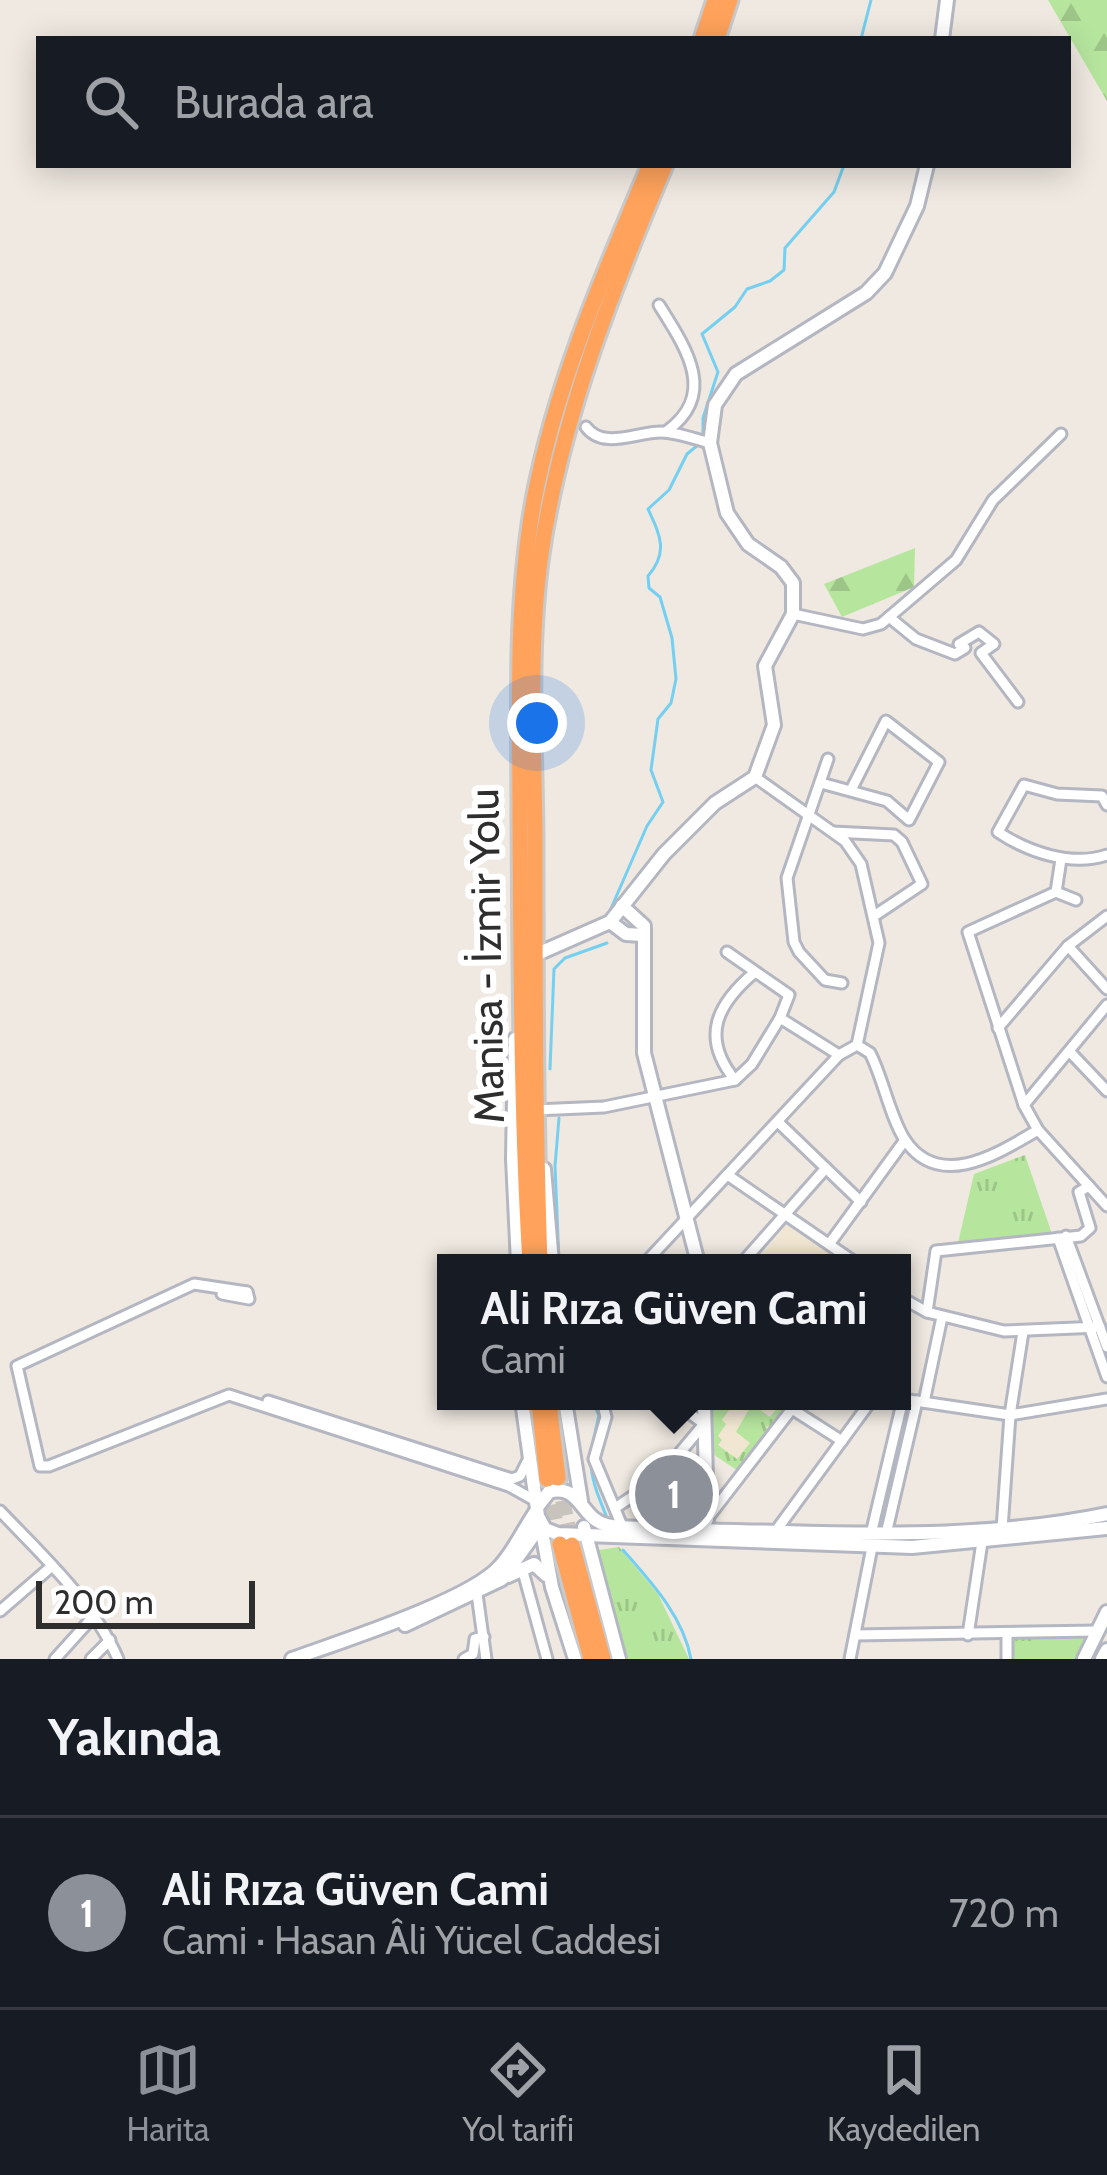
<!DOCTYPE html>
<html lang="tr">
<head>
<meta charset="utf-8">
<style>
	:root { --surface:#171b24; --page:#20242c; --text:#f1f3f6; --muted:#9ea1a6; --line:#363941; --accent:#8c9099 }
	body { margin:0; font-family:Cabin,sans-serif; background:var(--page); color:var(--text) }
	.scale { position:absolute; left:36px; bottom:30px; width:219px; box-sizing:border-box; padding-left:12px; border:6px solid #2e2e2e; border-top:0; font-size:33px; line-height:42px; white-space:nowrap; color:#2e2e2e; -webkit-text-stroke:9px #fff; paint-order:stroke }
	.you { position:absolute; left:537px; top:723px; width:42px; height:42px; margin:-30px; border:9px solid #fff; border-radius:50%; background:#1a73e8; box-shadow:0 0 0 18px #1a73e833 }
	.badge { display:grid; place-items:center; width:78px; height:78px; border-radius:50%; background:var(--accent); color:#fff; font-size:39px; font-weight:700 }
	.pin { position:absolute; translate:-50% -50%; border:6px solid #fff; box-shadow:0 3px 12px #0006 }
	.popup { position:absolute; left:437px; top:1254px; width:474px; height:156px; box-sizing:border-box; display:grid; place-content:center; border-radius:0px; background:var(--surface); filter:drop-shadow(0 3px 9px #0005); font-size:39px; white-space:nowrap; color:var(--muted) }
	.popup b { font-size:45px; color:var(--text) }
	.popup::after { content:''; position:absolute; left:50%; top:100%; margin-left:-24px; border:24px solid transparent; border-top-color:var(--surface) }
	.list { margin:0; padding:0; list-style:none }
	h2 { display:flex; justify-content:space-between; align-items:center; height:156px; margin:0; padding:0 48px; font-size:51px }
	h2 small { font-size:39px; font-weight:400; color:var(--muted) }
	.list li { display:grid; grid-template-columns:78px 1fr auto; gap:36px; align-items:center; box-sizing:border-box; height:192px; padding:0 48px; border-top:3px solid var(--line) }
	.list b { display:block; font-size:45px; white-space:nowrap }
	.list p { margin:0; font-size:39px; white-space:nowrap; color:var(--muted) }
	.list em { font-size:39px; font-style:normal; color:var(--muted) }
	.icon { flex:none; width:66px; height:66px; fill:none; stroke:currentColor; stroke-width:2; stroke-linecap:round; stroke-linejoin:round }
	.map { position:relative; flex:none; width:1107px; height:1659px; overflow:hidden }
	.search { position:absolute; background:var(--surface); box-shadow:0 6px 30px #0003; left:36px; right:36px; top:36px; height:132px; display:flex; align-items:center; gap:30px; box-sizing:border-box; padding:0 42px; border-radius:0px; color:var(--muted); font-size:45px }
	.sheet { height:348px; background:var(--surface) }
	nav { display:flex; justify-content:space-around; align-items:center; box-sizing:border-box; height:168px; border-top:3px solid var(--line); background:var(--surface); font-size:33px; color:var(--muted) }
	nav a { display:grid; justify-items:center; gap:6px }
	nav .on { color:var(--accent) }
	.map>svg:first-child { display:block }
</style>
</head>
<body>
<div class="map">
<svg width="1107" height="1659" viewBox="0 0 1107 1659">
	<defs>
		<pattern id="forest-firs" width="22" height="20" patternUnits="userSpaceOnUse" patternTransform="scale(3)"><rect width="22" height="20" fill="#b6e59e"/><path d="M5 1l3.5 6h-7zM16 11l3.5 6h-7z" fill="#9dc588"/></pattern>
		<pattern id="park-tufts" width="24" height="20" patternUnits="userSpaceOnUse" patternTransform="scale(3)"><rect width="24" height="20" fill="#b6e59e"/><path d="M3 7l-1-3M5 7V3M7 7l1-3M15 17l-1-3M17 17v-4M19 17l1-3" fill="none" stroke="#9dc588"/></pattern>
	</defs>
	<rect width="100%" height="100%" fill="#efe9e1"/>
	<!-- education -->
	<g fill="#f0e6d1">
		<path d="M786 1225 843 1263H757Z"/>
		<path d="M712 1401H791L738 1471 710 1452Z"/>
	</g>
	<!-- forest -->
	<g fill="url(#forest-firs)">
		<path d="M1048 0H1107V101Z"/>
		<path d="M915 548 914 587 842 617 824 584Z"/>
	</g>
	<!-- park -->
	<g fill="url(#park-tufts)">
		<path d="M1025 1155 1052 1234 957 1247 974 1174Z"/>
		<path d="M712 1401 734 1403 722 1420 726 1424 718 1436 722 1440 718 1445 737 1459 750 1443 736 1432 752 1404 770 1417 783 1401H791L771 1428 766 1426 768 1432 738 1471 710 1452Z"/>
		<path d="M619 1547 658 1594 689 1659H623L595 1556 599 1550Z"/>
		<path d="M1088 1638 1078 1659H1012V1639Z"/>
	</g>
	<g fill="none" stroke-linecap="round" stroke-linejoin="round">
		<!-- stream -->
		<g stroke="#75cff0" stroke-width="3">
			<path d="M861 39 871 0"/>
			<path d="M703 436V418L718 372 702 334 735 307 747 289 770 281 784 270 785 248 834 192 844 165"/>
			<path d="M609 913 647 826 663 802 651 770 658 719 671 703 676 679 672 638 660 597 649 588 648 576C669 552 660 535 648 509L669 490 687 454 698 445"/>
			<path d="M550 1069 554 969 565 958 607 943"/>
			<path d="M559 1263 555 1166 559 1118"/>
			<path d="M592 1401 599 1415C587 1466 588 1471 607 1518"/>
			<path d="M623 1550C651 1582 683 1616 691 1659"/>
		</g>
		<!-- highway-tunnel -->
		<g stroke="#c8c4bd" stroke-width="15" stroke-dasharray="15 8" stroke-linecap="butt">
			<path d="M558 1478 572 1545"/>
			<path d="M548 1482 560 1544"/>
		</g>
		<!-- street casing -->
		<g stroke="#b4b7c1" stroke-width="15">
			<g id="street">
				<path d="M659 305C686 348 718 394 667 431"/>
				<path d="M586 427C603 450 636 432 661 432 677 432 694 439 710 443"/>
				<path d="M793 614 863 629 881 624 956 560 993 500 1061 434"/>
				<path d="M889 617 916 639 955 654 965 648 959 644 979 632 994 644 981 653 1018 702"/>
				<path d="M828 759 787 878 794 942 799 952 825 980 842 983"/>
				<path d="M755 777 845 841 861 864 879 943 857 1045"/>
				<path d="M821 783 887 801 909 820 939 762 886 721 851 790"/>
				<path d="M1107 805 1102 796 1057 794 1024 785 998 832C1028 852 1071 867 1107 855"/>
				<path d="M833 832 894 835 902 842 922 884 874 916"/>
				<path d="M1056 892 1061 859"/>
				<path d="M1076 900 1056 892 968 932 1024 1105 1038 1130 1107 1206"/>
				<path d="M1068 946 1107 989"/>
				<path d="M727 952 789 995 780 1018"/>
				<path d="M998 1028 1068 946 1107 916"/>
				<path d="M1070 1052 1107 1091"/>
				<path d="M735 1080C700 1037 717 1004 755 972"/>
				<path d="M1024 1105 1107 1005"/>
				<path d="M535 1110 604 1107 735 1080 752 1064 780 1018 839 1055"/>
				<path d="M778 1122 861 1202"/>
				<path d="M729 1176 856 1263"/>
				<path d="M1089 1186 1079 1192 1090 1228 1081 1236 936 1251 927 1312 1004 1331 1100 1327"/>
				<path d="M1066 1236 1107 1347"/>
				<path d="M1058 1238 1107 1377"/>
				<path d="M830 1243 905 1140"/>
				<path d="M645 1263 839 1055 857 1045 870 1053C883 1078 890 1117 905 1140 940 1192 1000 1152 1038 1130"/>
				<path d="M742 1263 826 1168"/>
				<path d="M247 1292 194 1284 17 1366 40 1466H49L229 1395 509 1486 536 1501"/>
				<path d="M222 1294 249 1299 247 1292"/>
				<path d="M902 1298 927 1312"/>
				<path d="M902 1399 1010 1415 1107 1399"/>
				<path d="M268 1401 512 1479 520 1476 528 1460"/>
				<path d="M602 1401 606 1417 594 1459 622 1526"/>
				<path d="M924 1402 942 1317"/>
				<path d="M792 1409 842 1441"/>
				<path d="M615 1508 657 1480 704 1424 673 1401"/>
				<path d="M0 1511C42 1555 94 1603 118 1659"/>
				<path d="M707 1519 798 1401"/>
				<path d="M1002 1529 1010 1415 1023 1332"/>
				<path d="M775 1532 871 1401"/>
				<path d="M871 1534 903 1399"/>
				<path d="M886 1534 917 1401"/>
				<path d="M522 1568 547 1659"/>
				<path d="M477 1594 486 1659"/>
				<path d="M0 1611 52 1566"/>
				<path d="M855 1635 1097 1631"/>
				<path d="M968 1635 982 1542"/>
				<path d="M1007 1635V1659"/>
				<path d="M55 1659 92 1618"/>
				<path d="M91 1659 110 1640"/>
				<path d="M464 1659 473 1654 475 1639 484 1637"/>
				<path d="M850 1659 872 1547"/>
			</g>
		</g>
		<!-- secondary casing -->
		<g stroke="#b4b7c1" stroke-width="18">
			<g id="secondary">
				<path d="M942 39 947 0"/>
				<path d="M622 906 644 926V1053L698 1263"/>
				<path d="M610 922 626 934 643 935"/>
				<path d="M535 955 610 922 664 854 715 803 755 777 774 725 765 666 793 614V583L781 567 748 544 727 513 710 443 715 405 736 374 866 293 885 273 917 206 927 165"/>
				<path d="M515 1039 513 1159 518 1263"/>
				<path d="M544 1169 552 1263"/>
				<path d="M522 1401 538 1516 545 1529 558 1534 912 1547 1107 1528"/>
				<path d="M565 1401 581 1501"/>
				<path d="M538 1506 549 1492C581 1483 580 1519 607 1525 622 1529 639 1527 654 1528 697 1531 740 1531 783 1532 891 1535 1001 1536 1107 1514"/>
				<path d="M541 1526 552 1587 575 1659"/>
				<path d="M584 1527 619 1659"/>
				<path d="M697 1535 707 1519 704 1401"/>
				<path d="M508 1576 534 1564 546 1575"/>
				<path d="M405 1625 502 1579 541 1525"/>
				<path d="M292 1659C339 1642 471 1600 500 1566 515 1550 524 1528 537 1510"/>
				<path d="M1084 1659 1107 1612"/>
				<path d="M1102 1659 1107 1650"/>
			</g>
		</g>
		<!-- highway casing -->
		<g stroke="#c9c9c9" stroke-width="21">
			<g id="highway">
				<path d="M702 39 715 0"/>
				<path d="M717 39 730 0"/>
				<path d="M530 1263C521 1115 521 966 520 817 520 711 515 605 534 500 556 383 604 274 650 165"/>
				<path d="M540 1263C535 1120 535 978 535 836 534 743 528 646 541 554 561 418 612 290 665 165"/>
				<path d="M539 1401 547 1479"/>
				<path d="M549 1404 558 1478"/>
				<path d="M560 1544 591 1659"/>
				<path d="M572 1545 603 1659"/>
			</g>
		</g>
		<!-- street -->
		<use href="#street" stroke="#fff" stroke-width="9"/>
		<!-- secondary -->
		<use href="#secondary" stroke="#fff" stroke-width="12"/>
		<!-- highway -->
		<use href="#highway" stroke="#ffa35c" stroke-width="15"/>
	</g>
	<g text-anchor="middle" dominant-baseline="central" stroke-width="12" stroke-linejoin="round" paint-order="stroke">
		<!-- street labels -->
		<g font-size="42" fill="#2e2e2e" stroke="#fff">
			<text transform="translate(486 956) rotate(-91)">Manisa - İzmir Yolu</text>
		</g>
	</g>
</svg>
<div class="scale">200 m</div>
<div class="you"></div>
<div class="pin badge" style="left:674px;top:1494px">1</div>
<div class="popup"><b>Ali Rıza Güven Cami</b>Cami</div>
<div class="search"><svg class="icon" aria-label="search" viewBox="0 0 24 24"><circle cx="10" cy="10" r="6"/><path d="M15 15l6 6"/></svg>Burada ara</div>
</div>
<section class="sheet">
<h2>Yakında<small></small></h2>
<ul class="list">
<li><span class="badge">1</span><div><b>Ali Rıza Güven Cami</b><p>Cami · Hasan Âli Yücel Caddesi</p></div><em>720 m</em></li>
</ul>
</section>
<nav>
<a class="on"><svg class="icon" aria-label="map" viewBox="0 0 24 24"><path d="M3 6l6-2 6 2 6-2v14l-6 2-6-2-6 2zM9 4v14M15 6v14"/></svg>Harita</a>
<a><svg class="icon" aria-label="directions" viewBox="0 0 24 24"><path d="M12 3l9 9-9 9-9-9zM9 14v-3h6M13 9l2 2-2 2"/></svg>Yol tarifi</a>
<a><svg class="icon" aria-label="saved" viewBox="0 0 24 24"><path d="M7 4h10v16l-5-4-5 4z"/></svg>Kaydedilen</a>
</nav>
</body>
</html>
